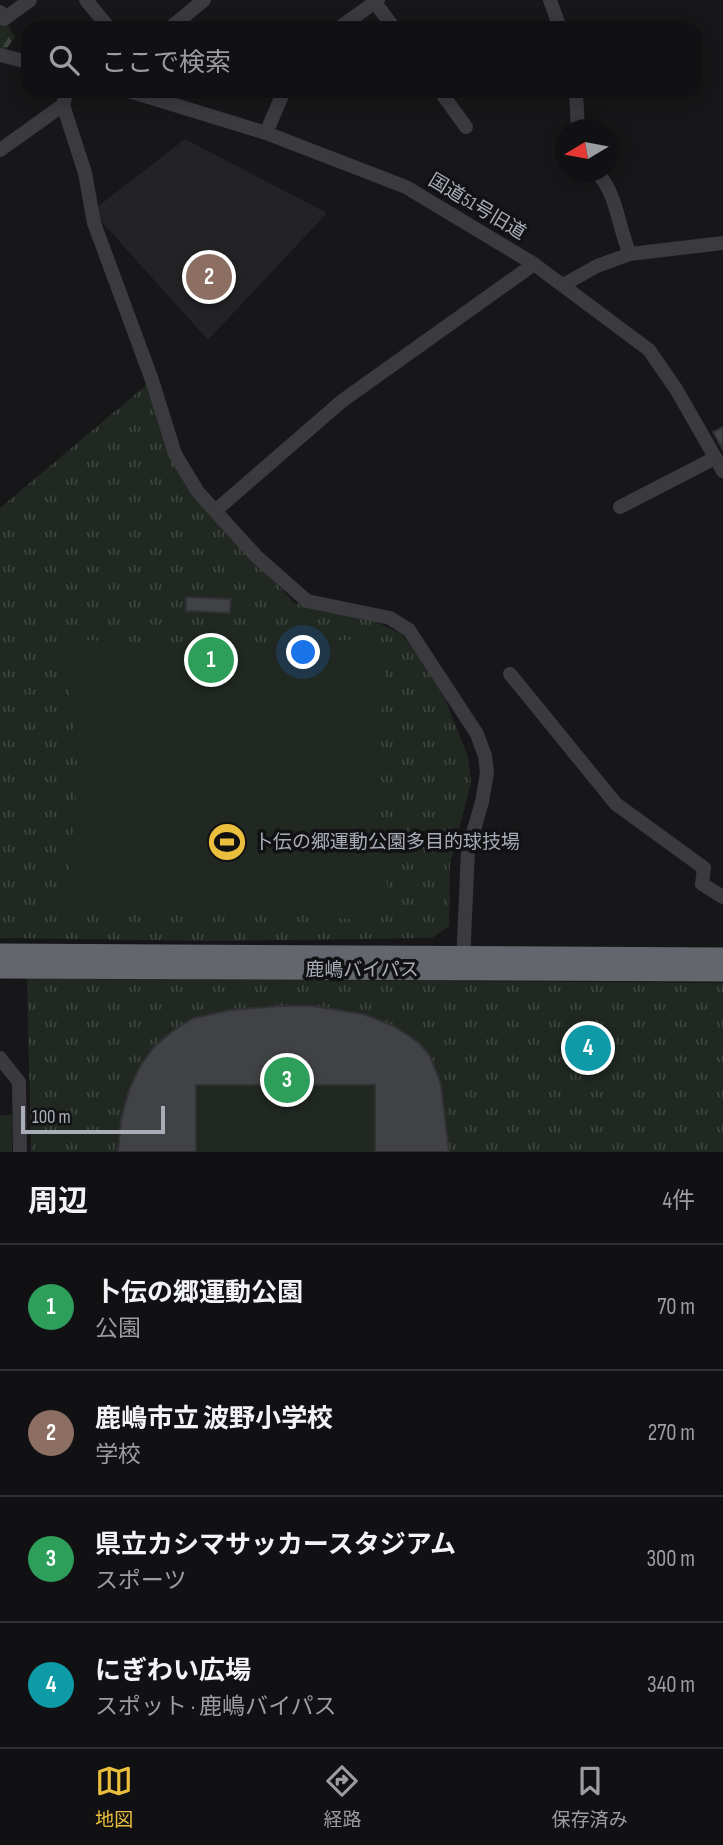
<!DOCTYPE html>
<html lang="ja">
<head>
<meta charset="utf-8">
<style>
	:root { --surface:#111113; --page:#1e1f21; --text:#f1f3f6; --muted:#9c9da0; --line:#303133; --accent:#eabf3d }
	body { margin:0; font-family:"Sofia Sans Condensed","Noto Sans JP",sans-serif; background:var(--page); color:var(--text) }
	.compass { position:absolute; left:555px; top:119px; width:63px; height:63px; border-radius:50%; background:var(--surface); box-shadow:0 4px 18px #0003; rotate:260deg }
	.scale { position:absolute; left:21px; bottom:18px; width:144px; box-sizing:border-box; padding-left:7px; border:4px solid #a9adb8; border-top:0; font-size:19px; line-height:24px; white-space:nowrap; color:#a9adb8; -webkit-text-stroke:5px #121214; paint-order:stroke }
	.you { position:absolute; left:304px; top:653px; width:24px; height:24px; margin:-18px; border:5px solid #fff; border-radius:50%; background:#1a73e8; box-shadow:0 0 0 10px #1a73e833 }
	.badge { display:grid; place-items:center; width:46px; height:46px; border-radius:50%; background:var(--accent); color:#fff; font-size:23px; font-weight:700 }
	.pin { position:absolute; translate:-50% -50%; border:4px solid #fff; box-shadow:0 2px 7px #0006 }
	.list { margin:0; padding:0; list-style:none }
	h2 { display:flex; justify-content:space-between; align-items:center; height:91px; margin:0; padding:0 28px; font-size:30px }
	h2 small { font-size:23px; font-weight:400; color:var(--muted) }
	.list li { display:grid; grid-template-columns:46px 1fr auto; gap:21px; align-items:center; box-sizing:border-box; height:126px; padding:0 28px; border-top:2px solid var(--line) }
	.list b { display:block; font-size:26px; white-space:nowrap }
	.list p { margin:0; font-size:23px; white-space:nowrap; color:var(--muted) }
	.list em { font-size:23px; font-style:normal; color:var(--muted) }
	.icon { flex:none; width:38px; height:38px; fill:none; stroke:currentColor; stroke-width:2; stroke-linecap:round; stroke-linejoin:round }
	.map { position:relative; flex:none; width:723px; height:1152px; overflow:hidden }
	.search { position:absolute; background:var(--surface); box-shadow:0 4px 18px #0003; left:21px; right:21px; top:21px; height:77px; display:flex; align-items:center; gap:18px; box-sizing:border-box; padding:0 24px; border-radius:21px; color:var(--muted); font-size:26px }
	.sheet { height:595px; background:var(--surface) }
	nav { display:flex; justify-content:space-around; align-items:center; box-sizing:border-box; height:98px; border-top:2px solid var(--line); background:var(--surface); font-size:19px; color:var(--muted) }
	nav a { display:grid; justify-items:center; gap:4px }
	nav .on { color:var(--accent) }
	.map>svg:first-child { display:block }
</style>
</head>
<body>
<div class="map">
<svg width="723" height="1152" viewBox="0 0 723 1152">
	<defs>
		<pattern id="forest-firs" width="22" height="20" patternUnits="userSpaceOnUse" patternTransform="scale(1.75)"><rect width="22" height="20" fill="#212822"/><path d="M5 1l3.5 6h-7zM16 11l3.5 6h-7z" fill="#3e4440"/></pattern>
		<pattern id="park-tufts" width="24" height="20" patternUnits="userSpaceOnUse" patternTransform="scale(1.75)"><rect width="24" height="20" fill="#212822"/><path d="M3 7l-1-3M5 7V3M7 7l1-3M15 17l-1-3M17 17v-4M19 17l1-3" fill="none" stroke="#3e4440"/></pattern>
	</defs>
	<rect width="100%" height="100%" fill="#171719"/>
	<!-- built -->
	<path fill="#232326" d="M185 139 327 213 208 340 92 211Z"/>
	<!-- forest -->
	<path fill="url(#forest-firs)" d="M0 13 15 37 4 52 0 51Z"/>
	<!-- park -->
	<g fill="url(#park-tufts)">
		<path d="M152 380 198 492 294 603 374 621 402 634 440 686 468 757 471 783 450 864 449 926 432 938 218 941 0 938V508Z"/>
		<path d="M27 978 723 983V1152H31Z"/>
	</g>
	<!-- pitch -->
	<g fill="#212822">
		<path d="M377 638 386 646 377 777 389 907 379 922 226 907 75 915 66 906 78 773 65 644 73 639 211 649Z"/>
		<path d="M299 1005C405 1010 448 1043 449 1152H118C124 1028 191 1009 299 1005Z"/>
		<rect x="0" y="1115" width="12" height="37"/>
	</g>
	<!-- building -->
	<g fill="#414245" stroke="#313134" stroke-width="2">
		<path d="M723 427V450L713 432Z"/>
		<path d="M186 597 231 599 230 613 186 611Z"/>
		<path d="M277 1006H313L363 1014 394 1026 419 1043 430 1056 441 1084 449 1152H375V1085H196V1152H118L121 1119 129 1090 140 1066 154 1047 174 1030 194 1018 230 1010Z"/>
	</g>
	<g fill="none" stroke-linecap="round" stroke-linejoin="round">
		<!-- minor -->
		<g stroke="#3a3a3f" stroke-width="14">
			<path d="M86 0 109 28"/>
			<path d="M373 0 394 28"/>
			<path d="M550 0 560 28"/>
			<path d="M0 12 4 19 30 0"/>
			<path d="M170 28 204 0"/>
			<path d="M339 28 378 0"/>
			<path d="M0 55 28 62"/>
			<path d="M67 91 63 105 85 173 94 223 152 380 175 454 198 492 256 556 307 601 390 618 409 630 477 734 485 756 487 773 482 802 468 850 463 963"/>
			<path d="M129 91 266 133 406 187 534 264 649 350 676 389 723 471"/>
			<path d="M440 91 466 127"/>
			<path d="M576 91 578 130"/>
			<path d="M266 133 284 91"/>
			<path d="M0 150 63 105"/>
			<path d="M596 172C617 191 618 228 630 254"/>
			<path d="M563 285 597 266 630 254 723 243"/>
			<path d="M620 507 715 458"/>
			<path d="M215 511 342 401 534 264"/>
			<path d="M510 674 616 804 704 868 702 884 723 897"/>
			<path d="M0 1058 19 1082 20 1152"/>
		</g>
		<!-- highway -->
		<g stroke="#64666e" stroke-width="19">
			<path d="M0 953 723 957"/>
			<path d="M0 969 723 972"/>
		</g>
	</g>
	<!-- icons -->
	<defs>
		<g id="stadium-disc" transform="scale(2.0125)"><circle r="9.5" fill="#eabf3d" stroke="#121214"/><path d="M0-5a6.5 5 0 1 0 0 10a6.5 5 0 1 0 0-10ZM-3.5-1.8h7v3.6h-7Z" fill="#111"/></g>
	</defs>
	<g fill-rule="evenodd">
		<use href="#stadium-disc" x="227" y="842"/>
	</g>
	<g text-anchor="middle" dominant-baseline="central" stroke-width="7" stroke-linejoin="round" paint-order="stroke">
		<!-- street labels -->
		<g font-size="19" fill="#a9adb8" stroke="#121214">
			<text transform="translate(477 207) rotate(31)">国道51号旧道</text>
			<text x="362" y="970">鹿嶋バイパス</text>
		</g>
		<!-- poi labels -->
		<g font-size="19" fill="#a9adb8" stroke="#121214" text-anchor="start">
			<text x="254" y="842">卜伝の郷運動公園多目的球技場</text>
		</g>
	</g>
</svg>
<svg class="compass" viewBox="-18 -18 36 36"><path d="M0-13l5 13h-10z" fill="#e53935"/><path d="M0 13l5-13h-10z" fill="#9c9da0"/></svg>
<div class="scale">100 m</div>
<div class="you"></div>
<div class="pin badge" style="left:211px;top:660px;background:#2e9e5b">1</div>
<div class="pin badge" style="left:209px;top:277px;background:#8d6e63">2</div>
<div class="pin badge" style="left:287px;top:1080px;background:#2e9e5b">3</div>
<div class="pin badge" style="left:588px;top:1048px;background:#0f9aa8">4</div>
<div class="search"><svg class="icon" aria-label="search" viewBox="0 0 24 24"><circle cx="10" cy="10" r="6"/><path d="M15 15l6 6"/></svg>ここで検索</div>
</div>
<section class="sheet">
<h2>周辺<small>4件</small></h2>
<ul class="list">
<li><span class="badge" style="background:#2e9e5b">1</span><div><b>卜伝の郷運動公園</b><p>公園</p></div><em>70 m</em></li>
<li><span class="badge" style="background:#8d6e63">2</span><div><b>鹿嶋市立 波野小学校</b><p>学校</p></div><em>270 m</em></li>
<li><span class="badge" style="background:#2e9e5b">3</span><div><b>県立カシマサッカースタジアム</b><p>スポーツ</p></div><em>300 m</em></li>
<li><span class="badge" style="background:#0f9aa8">4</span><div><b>にぎわい広場</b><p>スポット · 鹿嶋バイパス</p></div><em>340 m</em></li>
</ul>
</section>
<nav>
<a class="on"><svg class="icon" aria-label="map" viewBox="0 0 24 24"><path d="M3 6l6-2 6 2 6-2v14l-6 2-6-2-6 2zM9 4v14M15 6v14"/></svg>地図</a>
<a><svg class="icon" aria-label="directions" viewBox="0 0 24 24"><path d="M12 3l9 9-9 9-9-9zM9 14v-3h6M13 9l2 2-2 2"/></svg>経路</a>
<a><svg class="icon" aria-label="saved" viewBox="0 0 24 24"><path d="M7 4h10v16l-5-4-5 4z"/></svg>保存済み</a>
</nav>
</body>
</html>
